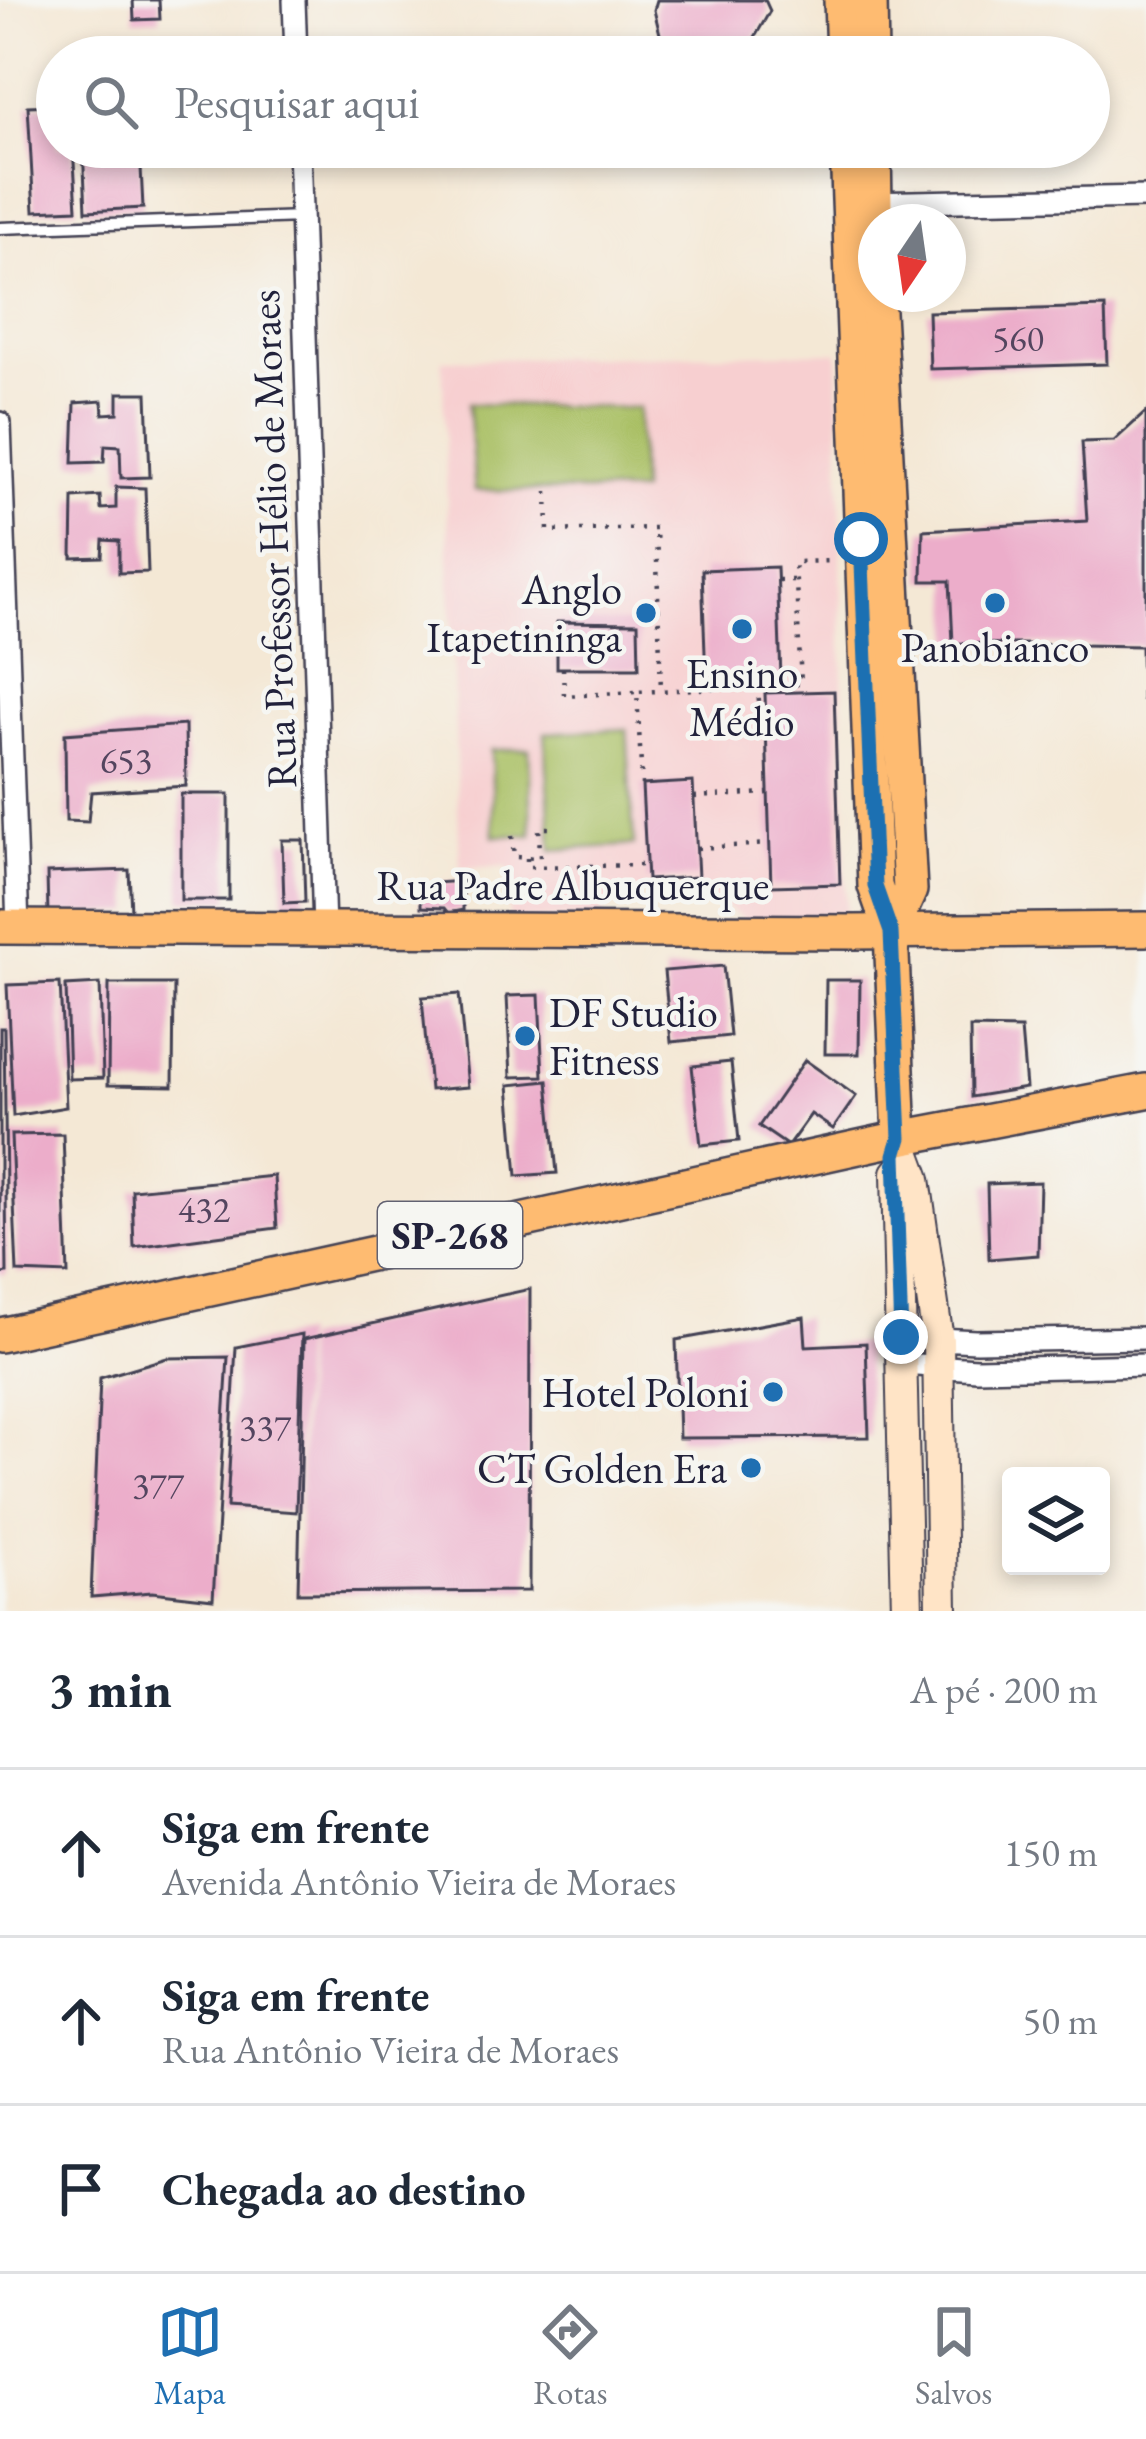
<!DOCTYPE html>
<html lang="pt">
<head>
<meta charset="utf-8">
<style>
	:root { --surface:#fff; --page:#f6f6f7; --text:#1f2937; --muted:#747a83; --line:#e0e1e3; --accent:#1f6fb2 }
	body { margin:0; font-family:"EB Garamond",serif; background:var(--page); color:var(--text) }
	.controls { position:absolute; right:36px; bottom:36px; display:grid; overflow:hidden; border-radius:12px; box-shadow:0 6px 18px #0003 }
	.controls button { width:108px; height:108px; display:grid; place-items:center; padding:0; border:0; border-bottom:3px solid var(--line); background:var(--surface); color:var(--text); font:60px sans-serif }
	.compass { position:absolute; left:858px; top:204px; width:108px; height:108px; border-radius:50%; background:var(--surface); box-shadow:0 6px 18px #0003; rotate:193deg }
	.stop { position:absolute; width:36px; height:36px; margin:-27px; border:9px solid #1f6fb2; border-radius:50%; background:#fff }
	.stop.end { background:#1f6fb2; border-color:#fff; box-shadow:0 3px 12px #0008 }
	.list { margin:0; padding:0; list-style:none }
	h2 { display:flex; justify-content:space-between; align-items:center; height:156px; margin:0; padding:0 48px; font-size:51px }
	h2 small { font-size:39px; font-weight:400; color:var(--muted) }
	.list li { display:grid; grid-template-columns:78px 1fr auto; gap:36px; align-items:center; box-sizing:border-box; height:168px; padding:0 48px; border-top:3px solid var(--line) }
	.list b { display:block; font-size:45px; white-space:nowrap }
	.list p { margin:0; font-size:39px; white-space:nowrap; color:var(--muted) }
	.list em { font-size:39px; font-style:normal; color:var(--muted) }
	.icon { flex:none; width:66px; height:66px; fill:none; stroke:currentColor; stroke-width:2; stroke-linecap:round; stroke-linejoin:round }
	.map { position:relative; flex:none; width:1146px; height:1611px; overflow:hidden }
	.search { position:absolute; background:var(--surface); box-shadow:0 6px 18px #0003; left:36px; right:36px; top:36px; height:132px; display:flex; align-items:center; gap:30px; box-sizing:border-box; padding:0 42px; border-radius:66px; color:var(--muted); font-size:45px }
	.sheet { height:660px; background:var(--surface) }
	nav { display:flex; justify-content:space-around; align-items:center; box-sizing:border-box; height:168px; border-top:3px solid var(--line); background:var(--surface); font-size:33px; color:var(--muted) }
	nav a { display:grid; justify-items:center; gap:6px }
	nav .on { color:var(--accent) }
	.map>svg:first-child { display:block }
</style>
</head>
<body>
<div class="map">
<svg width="1146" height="1611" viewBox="0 0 1146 1611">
	<rect width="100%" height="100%" fill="#f6f6f2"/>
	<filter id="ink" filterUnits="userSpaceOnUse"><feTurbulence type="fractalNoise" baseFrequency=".00833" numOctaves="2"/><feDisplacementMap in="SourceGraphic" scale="24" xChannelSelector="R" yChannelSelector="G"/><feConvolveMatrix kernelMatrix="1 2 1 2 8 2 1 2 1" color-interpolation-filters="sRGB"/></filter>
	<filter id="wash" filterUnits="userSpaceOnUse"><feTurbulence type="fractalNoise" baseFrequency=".004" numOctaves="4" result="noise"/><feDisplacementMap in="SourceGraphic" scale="48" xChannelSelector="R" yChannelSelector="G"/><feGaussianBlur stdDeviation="2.7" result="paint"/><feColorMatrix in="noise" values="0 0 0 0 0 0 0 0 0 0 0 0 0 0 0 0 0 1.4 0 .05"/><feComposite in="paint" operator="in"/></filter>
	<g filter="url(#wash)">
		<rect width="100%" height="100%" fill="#f4e8d5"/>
		<!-- built -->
		<path fill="#f7cfd0" d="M838 352 846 914 746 921 706 892 673 881 628 894 594 919H509L508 866 460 868 442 360Z"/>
		<!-- green -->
		<g fill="#a9bf64" stroke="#667050" stroke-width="3">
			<path d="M468 404 638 408 640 492 475 490Z"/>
			<path d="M627 729 634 845 552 850 545 733Z"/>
			<path d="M529 749 532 835 494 836 491 750Z"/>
		</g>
		<g id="blocks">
			<!-- building -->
			<g fill="#ecadca">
				<path d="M133 0H159L160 19 134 20Z"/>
				<path d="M657 0H765L770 11 751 44 730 57H693L672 49 660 34 654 10Z"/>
				<path d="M57 105V147H73L77 209 34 211 28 106Z"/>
				<path d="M83 147H140L143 208 86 211Z"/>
				<path d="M1105 307 1107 364 930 369 928 312Z"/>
				<path d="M118 393H147L150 477 121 478 120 446 105 445 104 462 73 463 75 403 102 401 103 414 118 413Z"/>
				<path d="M1146 412V699H1142L1141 646 953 643 950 581H922L923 530 1087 521 1082 442 1114 441Z"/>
				<path d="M116 487 145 488 148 572 119 573V541L103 540 102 557 72 558 73 498 100 496 101 509 116 508Z"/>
				<path d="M777 567 781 678 706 681 702 570Z"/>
				<path d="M557 622 638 623 639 668H557Z"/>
				<path d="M834 691 840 884 771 886 765 693Z"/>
				<path d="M185 725 186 786 91 792 88 822 66 821 65 734Z"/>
				<path d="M693 782 698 877 647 880 642 785Z"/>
				<rect x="181" y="794" width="48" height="106"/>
				<path d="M282 840H303L305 902 284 903Z"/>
				<path d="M129 870 131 912 48 915 47 873Z"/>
				<path d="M463 881V910L448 913 444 908 421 907V884Z"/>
				<path d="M723 966 730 1036 671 1042 664 971Z"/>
				<path d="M826 980H860L859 1054H825Z"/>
				<path d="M60 983 66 1107 13 1116 7 985Z"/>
				<path d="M100 984 103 1078 69 1079 66 986Z"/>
				<path d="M109 984H174L173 1086 108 1085Z"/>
				<path d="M459 994 468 1087 430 1090 422 997Z"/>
				<path d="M539 995 543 1076 511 1077 507 996Z"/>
				<path d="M0 1028H4L7 1273 0 1275Z"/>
				<path d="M970 1028 1021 1029 1026 1088 971 1097Z"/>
				<path d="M805 1060 856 1096 833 1129 811 1114 788 1146 759 1126Z"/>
				<path d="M731 1062 739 1141 701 1145 692 1066Z"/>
				<path d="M548 1081 557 1173 517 1176 509 1085Z"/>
				<path d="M63 1134 68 1274 17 1272 11 1135Z"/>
				<path d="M274 1176 277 1228 134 1247 132 1190Z"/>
				<path d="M1040 1182 1038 1255 989 1259 987 1184Z"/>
				<path d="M530 1289 529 1591 298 1593 304 1339Z"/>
				<path d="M804 1317 806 1346 866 1343 869 1437 679 1438 676 1340Z"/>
				<path d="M302 1334 296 1512 227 1507 236 1347Z"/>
				<path d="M228 1357 213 1599 152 1592 91 1597 100 1378 167 1358Z"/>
			</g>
		</g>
	</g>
	<g filter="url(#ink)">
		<use href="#blocks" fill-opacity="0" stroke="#424052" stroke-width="3"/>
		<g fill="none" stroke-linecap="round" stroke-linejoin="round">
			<!-- lane casing -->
			<g stroke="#424052" stroke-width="15">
				<path id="lane" d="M0 228 301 217"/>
			</g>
			<!-- street casing -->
			<g stroke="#424052" stroke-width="26">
				<g id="street">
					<path d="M294 0 296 57"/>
					<path d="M299 147 324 929"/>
					<path d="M865 203 1146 197"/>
					<path d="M0 423 18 927"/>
					<path d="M901 1337 976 1341 1146 1338"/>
					<path d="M902 1364 977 1369 1146 1365"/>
				</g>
			</g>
			<!-- secondary casing -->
			<g stroke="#424052" stroke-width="34">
				<g id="secondary">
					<path d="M900 1138 915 1179 938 1340 942 1611"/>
					<path d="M897 1173 907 1611"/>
				</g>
			</g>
			<!-- primary casing -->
			<g stroke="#424052" stroke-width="38">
				<g id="primary">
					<path d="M841 0 843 57"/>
					<path d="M870 0 871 57"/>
					<path d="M847 147 875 886 891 932 900 1138"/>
					<path d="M874 147 876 265"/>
					<path d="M877 294 910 890 891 932"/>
					<path d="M0 927 854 932 1146 929"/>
					<path d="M0 1335 900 1138 1146 1091"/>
				</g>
			</g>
			<!-- path -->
			<g stroke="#424052" stroke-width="4.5" stroke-dasharray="3 9" stroke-linecap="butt">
				<path d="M547 491 548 531 656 528 661 691"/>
				<path d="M778 580H795"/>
				<path d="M563 668 564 696 637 692"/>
				<path d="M758 686 760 718H766"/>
				<path d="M642 785 637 692 801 684 795 562 832 561"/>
				<path d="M694 797 768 793"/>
				<path d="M512 836 514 857 540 858 539 828H551"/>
				<path d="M697 848 770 844"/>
				<path d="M527 858V867L647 865"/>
			</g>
			<!-- lane -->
			<use href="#lane" stroke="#fff" stroke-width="10"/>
			<!-- street -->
			<use href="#street" stroke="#fff" stroke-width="21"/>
			<!-- secondary -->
			<use href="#secondary" stroke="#ffe4c6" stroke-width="30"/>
			<!-- primary -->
			<use href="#primary" stroke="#febb71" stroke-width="33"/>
		</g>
	</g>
	<g fill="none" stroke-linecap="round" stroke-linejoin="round" filter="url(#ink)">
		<!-- route -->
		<path stroke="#1f6fb2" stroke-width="15" d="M861 539 875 886 891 932 900 1138 895 1155 901 1337"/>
	</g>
	<!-- markers -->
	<g fill="#1f6fb2" stroke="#f6f6f2" stroke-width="4.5">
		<circle cx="995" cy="603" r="12"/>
		<circle cx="646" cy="613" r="12"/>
		<circle cx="742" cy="629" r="12"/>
		<circle cx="525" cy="1036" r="12"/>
		<circle cx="773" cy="1392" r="12"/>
		<circle cx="751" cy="1468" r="12"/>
	</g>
	<g text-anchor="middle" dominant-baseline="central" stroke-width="9" stroke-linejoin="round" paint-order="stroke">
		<!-- number labels -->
		<g font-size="36" fill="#54455f">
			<text x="1018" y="338">560</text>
			<text x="126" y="760">653</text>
			<text x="204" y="1209">432</text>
			<text x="265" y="1427">337</text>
			<text x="158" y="1485">377</text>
		</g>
		<!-- shield labels -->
		<rect fill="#f6f6f2" stroke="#626272" stroke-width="3" x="378" y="1202" width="144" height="66" rx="9"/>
		<g font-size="39" font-weight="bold" fill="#22223b">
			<text x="450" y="1235">SP-268</text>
		</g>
		<!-- street labels -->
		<g font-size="42" fill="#22223b" stroke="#f6f6f2">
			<text transform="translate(273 539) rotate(-92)">Rua Professor Hélio de Moraes</text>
			<text x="573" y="885">Rua Padre Albuquerque</text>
		</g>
		<!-- poi labels -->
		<g font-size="42" fill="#22223b" stroke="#f6f6f2" text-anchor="end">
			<text x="622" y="589">Anglo<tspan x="622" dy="48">Itapetininga</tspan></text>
			<text x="995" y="647" text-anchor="middle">Panobianco</text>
			<text x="742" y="673" text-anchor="middle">Ensino<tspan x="742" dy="48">Médio</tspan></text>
			<text x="549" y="1012" text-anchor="start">DF Studio<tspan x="549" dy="48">Fitness</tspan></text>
			<text x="749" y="1392">Hotel Poloni</text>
			<text x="727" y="1468">CT Golden Era</text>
		</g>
	</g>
</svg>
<div class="controls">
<button><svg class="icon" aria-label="layers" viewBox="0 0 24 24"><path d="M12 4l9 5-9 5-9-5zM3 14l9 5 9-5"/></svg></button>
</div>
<svg class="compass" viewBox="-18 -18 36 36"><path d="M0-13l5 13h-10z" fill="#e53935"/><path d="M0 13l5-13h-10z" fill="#747a83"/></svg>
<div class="stop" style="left:861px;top:539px"></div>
<div class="stop end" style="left:901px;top:1337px"></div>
<div class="search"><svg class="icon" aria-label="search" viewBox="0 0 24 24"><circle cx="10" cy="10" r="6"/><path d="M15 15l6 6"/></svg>Pesquisar aqui</div>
</div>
<section class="sheet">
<h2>3 min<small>A pé · 200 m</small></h2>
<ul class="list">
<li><svg class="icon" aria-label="ahead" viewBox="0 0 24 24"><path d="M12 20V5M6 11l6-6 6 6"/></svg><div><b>Siga em frente</b><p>Avenida Antônio Vieira de Moraes</p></div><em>150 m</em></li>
<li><svg class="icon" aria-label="ahead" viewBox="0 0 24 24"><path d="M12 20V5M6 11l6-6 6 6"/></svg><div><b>Siga em frente</b><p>Rua Antônio Vieira de Moraes</p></div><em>50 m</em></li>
<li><svg class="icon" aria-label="arrive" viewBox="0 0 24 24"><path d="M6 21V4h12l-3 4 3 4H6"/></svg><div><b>Chegada ao destino</b></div></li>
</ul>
</section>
<nav>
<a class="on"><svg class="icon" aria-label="map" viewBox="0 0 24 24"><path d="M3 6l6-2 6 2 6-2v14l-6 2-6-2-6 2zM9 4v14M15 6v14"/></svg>Mapa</a>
<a><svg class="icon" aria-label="directions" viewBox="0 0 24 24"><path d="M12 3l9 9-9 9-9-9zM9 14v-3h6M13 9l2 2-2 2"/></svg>Rotas</a>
<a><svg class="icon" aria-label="saved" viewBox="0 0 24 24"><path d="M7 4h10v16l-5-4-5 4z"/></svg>Salvos</a>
</nav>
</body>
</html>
